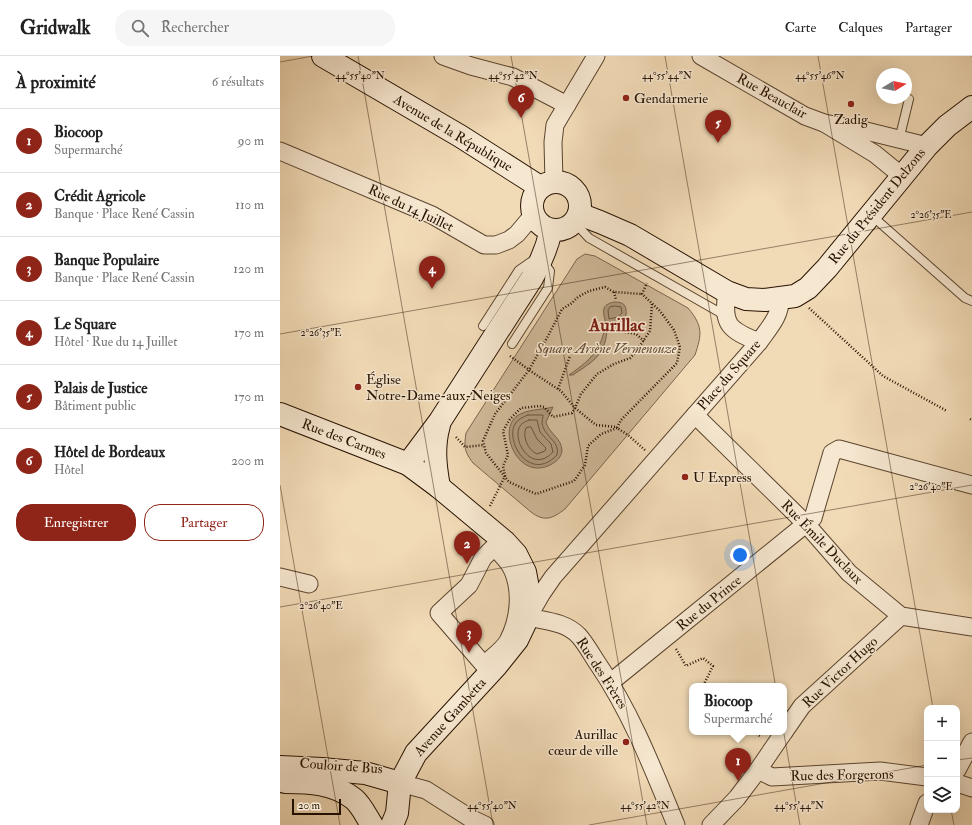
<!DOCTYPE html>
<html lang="fr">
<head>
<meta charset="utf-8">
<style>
	:root { --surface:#fff; --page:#f6f6f6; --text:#222; --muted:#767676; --line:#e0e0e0; --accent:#8f2418 }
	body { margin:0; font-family:"IM FELL Double Pica",serif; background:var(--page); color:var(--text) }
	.controls { position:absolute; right:12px; bottom:12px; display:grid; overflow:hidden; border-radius:8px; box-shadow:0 4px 16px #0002 }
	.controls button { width:36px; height:36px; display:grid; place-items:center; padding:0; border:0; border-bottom:1px solid var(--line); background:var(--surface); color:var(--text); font:20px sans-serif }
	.compass { position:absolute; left:596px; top:12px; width:36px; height:36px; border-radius:50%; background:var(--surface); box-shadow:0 4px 16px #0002; rotate:80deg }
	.scale { position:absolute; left:12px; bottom:10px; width:49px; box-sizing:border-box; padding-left:4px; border:2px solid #271200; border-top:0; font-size:11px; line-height:14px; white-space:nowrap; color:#271200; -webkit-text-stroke:3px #f6e7d0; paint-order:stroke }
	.you { position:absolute; left:460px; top:499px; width:14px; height:14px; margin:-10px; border:3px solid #fff; border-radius:50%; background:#1a73e8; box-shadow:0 0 0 6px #1a73e833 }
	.badge { display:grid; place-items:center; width:26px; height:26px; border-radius:50%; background:var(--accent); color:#fff; font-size:13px; font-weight:700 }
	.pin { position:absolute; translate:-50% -33px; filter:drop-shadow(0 1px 2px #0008) }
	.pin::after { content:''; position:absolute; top:21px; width:14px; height:12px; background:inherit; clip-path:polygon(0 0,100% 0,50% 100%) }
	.popup { position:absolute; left:409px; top:627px; width:98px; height:52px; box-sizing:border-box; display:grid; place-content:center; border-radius:8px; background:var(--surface); filter:drop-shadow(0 1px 3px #0005); font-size:13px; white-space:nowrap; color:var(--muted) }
	.popup b { font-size:15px; color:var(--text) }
	.popup::after { content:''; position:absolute; left:50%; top:100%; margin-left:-8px; border:8px solid transparent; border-top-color:var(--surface) }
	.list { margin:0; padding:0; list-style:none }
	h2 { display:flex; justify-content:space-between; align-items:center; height:52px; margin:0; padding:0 16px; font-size:17px }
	h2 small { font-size:13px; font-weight:400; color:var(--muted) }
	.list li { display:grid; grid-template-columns:26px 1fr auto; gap:12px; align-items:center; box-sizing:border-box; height:64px; padding:0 16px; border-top:1px solid var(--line) }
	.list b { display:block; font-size:15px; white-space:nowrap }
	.list p { margin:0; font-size:13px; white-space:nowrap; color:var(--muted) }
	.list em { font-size:13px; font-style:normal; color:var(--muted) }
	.actions { display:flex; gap:8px; padding:12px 16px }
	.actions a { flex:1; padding:9px 0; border:1px solid var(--accent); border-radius:16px; text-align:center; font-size:14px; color:var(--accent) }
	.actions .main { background:var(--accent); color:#fff }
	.icon { flex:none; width:22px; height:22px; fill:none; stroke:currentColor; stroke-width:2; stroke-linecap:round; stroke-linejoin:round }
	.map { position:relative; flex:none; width:692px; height:769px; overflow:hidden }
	header { display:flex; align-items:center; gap:24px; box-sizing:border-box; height:56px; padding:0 20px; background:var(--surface); border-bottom:1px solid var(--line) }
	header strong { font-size:19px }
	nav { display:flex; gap:22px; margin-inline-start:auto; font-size:14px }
	.search { width:280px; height:36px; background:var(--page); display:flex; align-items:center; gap:10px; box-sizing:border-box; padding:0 14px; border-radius:16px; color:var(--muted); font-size:15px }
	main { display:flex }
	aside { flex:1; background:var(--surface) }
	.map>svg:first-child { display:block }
</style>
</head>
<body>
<header>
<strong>Gridwalk</strong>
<div class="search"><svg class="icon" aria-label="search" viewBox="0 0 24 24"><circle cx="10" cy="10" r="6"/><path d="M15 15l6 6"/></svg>Rechercher</div>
<nav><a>Carte</a><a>Calques</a><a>Partager</a></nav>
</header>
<main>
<aside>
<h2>À proximité<small>6 résultats</small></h2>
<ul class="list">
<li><span class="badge">1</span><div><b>Biocoop</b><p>Supermarché</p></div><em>90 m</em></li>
<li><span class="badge">2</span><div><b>Crédit Agricole</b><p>Banque · Place René Cassin</p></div><em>110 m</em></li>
<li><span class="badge">3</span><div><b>Banque Populaire</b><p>Banque · Place René Cassin</p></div><em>120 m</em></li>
<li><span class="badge">4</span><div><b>Le Square</b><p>Hôtel · Rue du 14 Juillet</p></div><em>170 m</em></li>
<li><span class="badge">5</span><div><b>Palais de Justice</b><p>Bâtiment public</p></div><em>170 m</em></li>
<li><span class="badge">6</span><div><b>Hôtel de Bordeaux</b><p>Hôtel</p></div><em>200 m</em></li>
</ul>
<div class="actions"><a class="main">Enregistrer</a><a>Partager</a></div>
</aside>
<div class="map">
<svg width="692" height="769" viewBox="0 0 692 769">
	<rect width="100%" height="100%" fill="#f1dab6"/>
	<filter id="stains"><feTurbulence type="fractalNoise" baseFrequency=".005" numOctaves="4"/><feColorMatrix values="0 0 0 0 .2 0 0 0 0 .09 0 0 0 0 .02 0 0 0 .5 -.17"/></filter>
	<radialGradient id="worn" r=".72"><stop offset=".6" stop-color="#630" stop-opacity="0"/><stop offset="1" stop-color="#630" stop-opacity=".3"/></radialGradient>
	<!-- green -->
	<path fill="#cfb897" stroke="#7b654c" d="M305 198 315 200 408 252C423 270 422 278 415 299L285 453C272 463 264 466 251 456L193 407C184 395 184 391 186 377L297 203Z"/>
	<!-- water -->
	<g fill="#ac9678" stroke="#776148">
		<path d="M334 246C344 246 347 249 346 259L341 265 330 268C326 274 327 282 324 289 320 303 304 311 293 319H289C300 311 312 303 318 291 323 283 325 273 325 264 324 260 323 256 324 252 326 248 330 247 334 246Z"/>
		<path d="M273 351 266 366C269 378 282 382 282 395 281 402 276 406 270 409 238 425 217 374 237 360 246 353 262 354 273 351Z"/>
	</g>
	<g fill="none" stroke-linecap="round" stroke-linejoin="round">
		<!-- shore -->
		<g stroke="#6a543c" stroke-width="1">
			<path d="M335 250 341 251 342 257 338 261 329 263 328 254 330 251Z"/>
			<path d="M248 359H263C263 363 261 367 263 371 267 382 280 386 277 399 250 427 225 386 235 368 238 363 243 361 248 359Z"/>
			<path d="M249 364H257L260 376 271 388 273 396C253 418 233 387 239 372 241 367 245 366 249 364Z"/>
			<path d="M249 371H251L257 383 266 392 265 395 257 398C248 394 242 381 246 372Z"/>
		</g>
		<!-- lane casing -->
		<g stroke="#5a442e" stroke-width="10">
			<g id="lane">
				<path d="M619 84 629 43"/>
				<path d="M591 159 685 242 692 245"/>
				<path d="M294 166 309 182 446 260"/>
				<path d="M203 270 239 214 252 205 262 204 270 215 268 232 232 288"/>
			</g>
		</g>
		<!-- street casing -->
		<g stroke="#5a442e" stroke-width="19">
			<g id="street">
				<path d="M163 0 191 10 233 21 287 49"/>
				<path d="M421 0 525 60 544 67"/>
				<path d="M0 95 152 159 204 189H216L229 184 237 178 253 159"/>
				<path d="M622 120 595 98 544 67 582 74 647 90"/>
				<path d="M274 126 273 86 275 69 316 0"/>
				<path d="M447 236C442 269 449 274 479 286"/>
				<path d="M415 359 527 469 569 517 621 560 692 571"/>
				<path d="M214 491C221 498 229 505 233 515 242 537 239 564 228 585 223 594 211 602 204 609L159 557 189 529 203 502Z"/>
				<path d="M0 521 29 528"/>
				<path d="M331 626 533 462 552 397 559 393 692 429"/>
				<path d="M504 676 522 650 621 560"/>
				<path d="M478 714 492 721 600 715 647 721"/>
				<path d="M677 714 692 686"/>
				<path d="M120 727 146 734 190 762 205 769"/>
				<path d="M677 727 692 732"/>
				<path d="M396 769C373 713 352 658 318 608 312 599 306 588 299 580 286 566 266 565 248 561L262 537 273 521 479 286C488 273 501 260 500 243"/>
				<path d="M431 769 457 742 478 714 504 676"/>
				<path d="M639 769 647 747"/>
			</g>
		</g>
		<!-- secondary casing -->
		<g stroke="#271200" stroke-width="24">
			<g id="secondary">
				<path d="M43 0 180 80 260 131"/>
				<circle cx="276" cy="150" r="24"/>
				<path d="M299 158 320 166 350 179 447 236 466 243 485 244 515 240 528 232 547 212 647 90 667 70 692 51"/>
				<path d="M0 358 128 408 159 431 225 486 236 498 245 516 248 532V561L237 584 217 609 136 697 120 727 117 757 112 769"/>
				<path d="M128 408 160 365 252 222C261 206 267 192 271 174"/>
				<path d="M159 431C155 409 153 390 159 369"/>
				<path d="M0 711 42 713 85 717 120 727"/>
				<path d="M5 726C29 726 54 727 74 743 82 750 86 760 92 769"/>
			</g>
		</g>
		<!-- path -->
		<g stroke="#271200" stroke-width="2.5" stroke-dasharray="1 2" stroke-linecap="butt">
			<path d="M334 236 336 244"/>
			<path d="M529 252 603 320 667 355"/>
			<path d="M339 275 356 278 364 285"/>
			<path d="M230 300 252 316 281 335 295 352 316 369 337 371"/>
			<path d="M278 333 290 300"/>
			<path d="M690 363 692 364"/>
			<path d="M337 372 321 378 308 390 305 409 294 425 256 438 229 426 206 397 203 385 215 358 249 314 268 280 282 253 292 247 298 241 309 235 325 231 334 236 362 238"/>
			<path d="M176 381 185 391 204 389"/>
			<path d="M365 394 348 379 337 372 341 364 397 307 400 291 394 274 380 255 362 238 367 227"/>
			<path d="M210 450 225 420 223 410 228 399 223 375 230 363 241 352 260 350 264 351 273 361 292 357 295 352 301 338 317 318 334 308 350 302 355 297 370 275 372 248"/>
			<path d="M396 593 406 610 423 602 433 610 423 630"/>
			<path d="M474 676 481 681"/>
		</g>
		<!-- lane -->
		<use href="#lane" stroke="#f6e7d0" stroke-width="8"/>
		<!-- street -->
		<use href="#street" stroke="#f6e7d0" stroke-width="17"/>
		<!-- secondary -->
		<use href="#secondary" stroke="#f6e7d0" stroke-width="22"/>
	</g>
	<!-- ticks -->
	<path fill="none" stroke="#271200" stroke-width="1" stroke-opacity="0.45" d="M78 0 213 769M231 0 367 769M385 0 520 769M538 0 653 652M692 0V1M0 6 33 0M0 278 692 156M0 429 60 769M0 551 692 429M677 704 692 702M671 754 674 769M309 769 647 709"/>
	<!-- markers -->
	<g fill="#8f2418" stroke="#f6e7d0" stroke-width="1.5">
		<circle cx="346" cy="42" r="4"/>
		<circle cx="571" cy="48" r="4"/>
		<circle cx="78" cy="331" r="4"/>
		<circle cx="405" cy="421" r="4"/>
		<circle cx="346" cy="686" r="4"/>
	</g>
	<g text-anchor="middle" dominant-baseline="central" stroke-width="3" stroke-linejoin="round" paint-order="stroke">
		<!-- street labels -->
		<g font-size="14" fill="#271200" stroke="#f6e7d0">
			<text transform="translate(492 40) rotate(29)">Rue Beauclair</text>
			<text transform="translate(173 77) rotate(31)">Avenue de la République</text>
			<text transform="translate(597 150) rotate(-51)">Rue du Président Delzons</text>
			<text transform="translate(131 152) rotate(25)">Rue du 14 Juillet</text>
			<text transform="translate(449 319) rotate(-49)">Place du Square</text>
			<text transform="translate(64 383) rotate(21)">Rue des Carmes</text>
			<text transform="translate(542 486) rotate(46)">Rue Émile Duclaux</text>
			<text transform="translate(429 547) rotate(-39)">Rue du Prince</text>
			<text transform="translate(560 616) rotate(-43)">Rue Victor Hugo</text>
			<text transform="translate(322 617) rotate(57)">Rue des Frères</text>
			<text transform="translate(170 661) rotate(-48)">Avenue Gambetta</text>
			<text transform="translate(61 710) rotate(4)">Couloir de Bus</text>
			<text transform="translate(562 719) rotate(-1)">Rue des Forgerons</text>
		</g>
		<!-- poi labels -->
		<g font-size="14" fill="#271200" stroke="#f6e7d0" text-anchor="start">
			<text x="354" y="42">Gendarmerie</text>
			<text x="571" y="63" text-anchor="middle">Zadig</text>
			<text x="86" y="323">Église<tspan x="86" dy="16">Notre-Dame-aux-Neiges</tspan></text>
			<text x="413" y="421">U Express</text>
			<text x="338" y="678" text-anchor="end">Aurillac<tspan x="338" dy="16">cœur de ville</tspan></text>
		</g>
		<!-- park labels -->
		<g font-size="14" font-style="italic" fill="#624c35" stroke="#f6e7d0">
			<text x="326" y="292">Square Arsène Vermenouze</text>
		</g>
		<!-- district labels -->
		<g font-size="18" font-weight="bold" fill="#7a1f14" stroke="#f6e7d0">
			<text x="337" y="269">Aurillac</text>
		</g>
	</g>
	<g font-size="10" text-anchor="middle" fill="#271200" stroke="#f6e7d0" stroke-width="3" stroke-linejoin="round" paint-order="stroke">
		<text x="80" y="23">44°55'40"N</text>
		<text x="233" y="23">44°55'42"N</text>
		<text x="387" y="23">44°55'44"N</text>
		<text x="540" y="23">44°55'46"N</text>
		<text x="651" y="162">2°26'35"E</text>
		<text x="41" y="280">2°26'35"E</text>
		<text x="651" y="434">2°26'40"E</text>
		<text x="41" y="553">2°26'40"E</text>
		<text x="212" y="753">44°55'40"N</text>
		<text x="365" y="753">44°55'42"N</text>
		<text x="519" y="753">44°55'44"N</text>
	</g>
	<rect width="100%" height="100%" filter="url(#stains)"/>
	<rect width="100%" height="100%" fill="url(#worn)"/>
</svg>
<div class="controls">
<button>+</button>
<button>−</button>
<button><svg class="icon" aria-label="layers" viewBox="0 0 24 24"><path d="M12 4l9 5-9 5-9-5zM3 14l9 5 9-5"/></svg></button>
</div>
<svg class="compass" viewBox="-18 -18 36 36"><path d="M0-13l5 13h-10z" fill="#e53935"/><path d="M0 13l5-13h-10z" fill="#767676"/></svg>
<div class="scale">20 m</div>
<div class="you"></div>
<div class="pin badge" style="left:458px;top:725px">1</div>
<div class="popup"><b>Biocoop</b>Supermarché</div>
<div class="pin badge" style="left:187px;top:508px">2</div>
<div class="pin badge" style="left:189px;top:597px">3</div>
<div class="pin badge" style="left:152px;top:233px">4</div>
<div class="pin badge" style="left:438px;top:87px">5</div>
<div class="pin badge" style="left:241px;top:62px">6</div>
</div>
</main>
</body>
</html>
